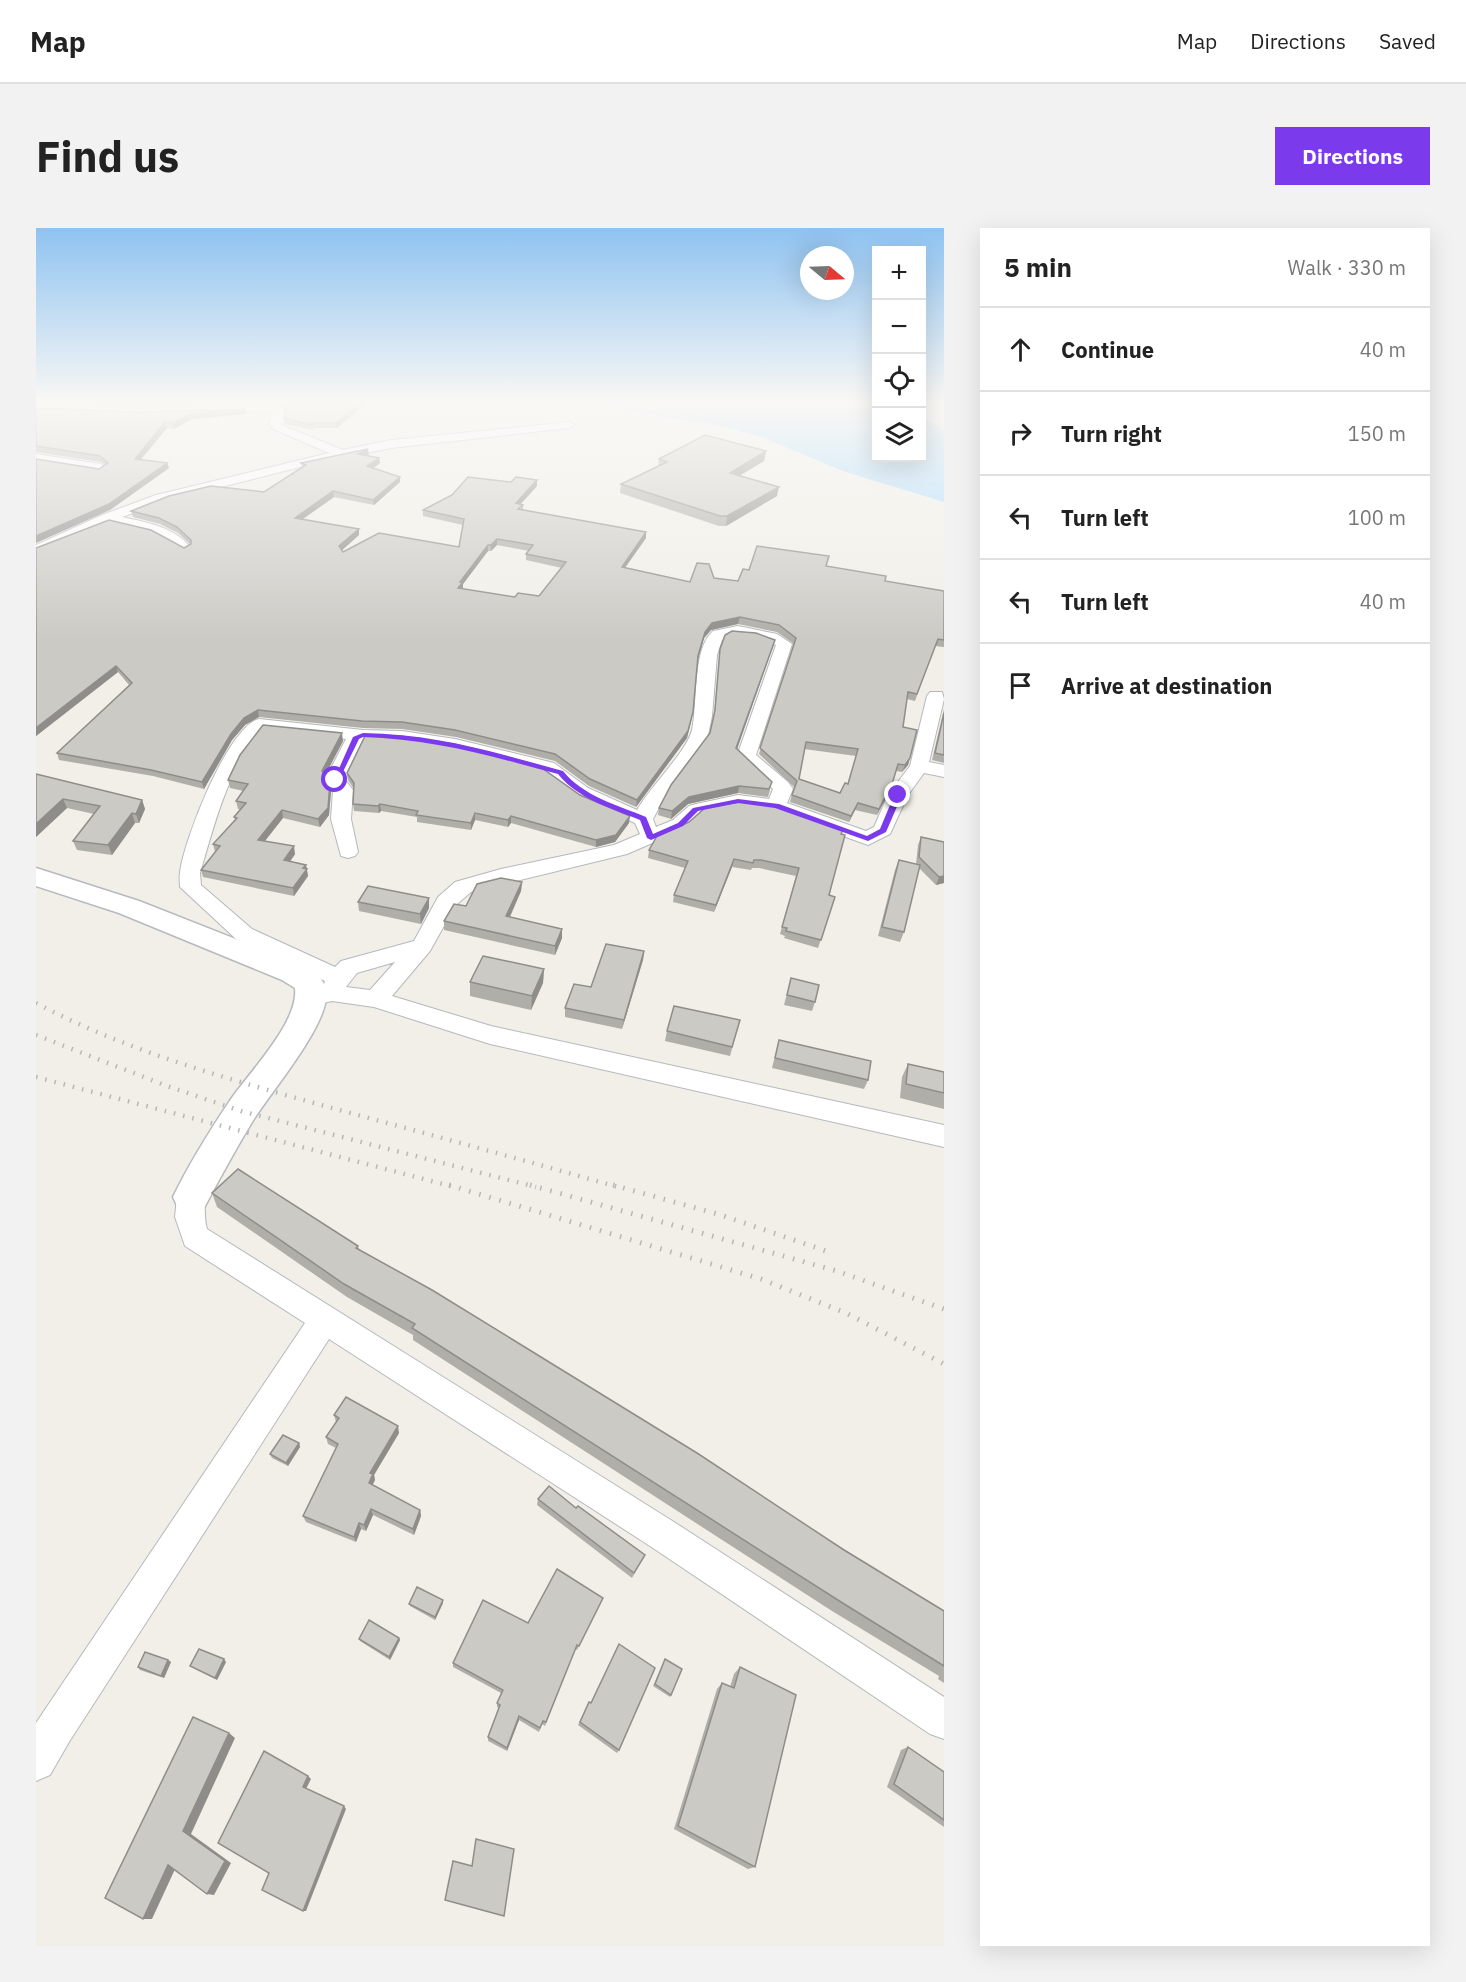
<!DOCTYPE html>
<html lang="en">
<head>
<meta charset="utf-8">
<style>
	:root { --surface:#fff; --page:#f2f2f2; --text:#222; --muted:#767676; --line:#e0e0e0; --accent:#7c3aed }
	body { margin:0; font-family:"IBM Plex Sans",sans-serif; background:var(--page); color:var(--text) }
	.controls { position:absolute; right:18px; top:18px; display:grid; overflow:hidden; border-radius:0px; box-shadow:0 6px 24px #0002 }
	.controls button { width:54px; height:54px; display:grid; place-items:center; padding:0; border:0; border-bottom:2px solid var(--line); background:var(--surface); color:var(--text); font:30px sans-serif }
	.compass { position:absolute; left:764px; top:18px; width:54px; height:54px; border-radius:50%; background:var(--surface); box-shadow:0 6px 24px #0002; rotate:109deg }
	.stop { position:absolute; width:18px; height:18px; margin:-14px; border:4px solid #7c3aed; border-radius:50%; background:#fff }
	.stop.end { background:#7c3aed; border-color:#fff; box-shadow:0 2px 6px #0008 }
	.list { margin:0; padding:0; list-style:none }
	h2 { display:flex; justify-content:space-between; align-items:center; height:78px; margin:0; padding:0 24px; font-size:26px }
	h2 small { font-size:20px; font-weight:400; color:var(--muted) }
	.list li { display:grid; grid-template-columns:39px 1fr auto; gap:18px; align-items:center; box-sizing:border-box; height:84px; padding:0 24px; border-top:2px solid var(--line) }
	.list b { display:block; font-size:22px; white-space:nowrap }
	.list em { font-size:20px; font-style:normal; color:var(--muted) }
	.icon { flex:none; width:33px; height:33px; fill:none; stroke:currentColor; stroke-width:2; stroke-linecap:round; stroke-linejoin:round }
	.map { position:relative; flex:none; width:908px; height:1718px; overflow:hidden; border-radius:0px }
	header { display:flex; align-items:center; gap:36px; box-sizing:border-box; height:84px; padding:0 30px; background:var(--surface); border-bottom:2px solid var(--line) }
	header strong { font-size:28px }
	nav { display:flex; gap:33px; margin-inline-start:auto; font-size:21px }
	.intro { display:flex; align-items:center; justify-content:space-between; box-sizing:border-box; height:144px; padding:0 36px }
	h1 { margin:0; font-size:42px }
	.button { padding:15px 27px; border-radius:0px; background:var(--accent); color:#fff; font-size:21px; font-weight:700 }
	main { display:flex; gap:36px; padding:0 36px }
	aside { flex:1; background:var(--surface); border-radius:0px; box-shadow:0 6px 24px #0002 }
	.map>svg:first-child { display:block }
</style>
</head>
<body>
<header>
<strong>Map</strong>
<nav><a>Map</a><a>Directions</a><a>Saved</a></nav>
</header>
<div class="intro"><h1>Find us</h1><a class="button">Directions</a></div>
<main>
<div class="map">
<svg width="908" height="1718" viewBox="0 0 908 1718">
	<rect width="100%" height="100%" fill="#f1efe8"/>
	<!-- water -->
	<path fill="#aadaff" d="M557 174H575L665 192 674 191V188L640 174H840V230H886V190L908 201V266L721 207 696 198 633 190Z"/>
	<g fill="none" stroke-linecap="round" stroke-linejoin="round">
		<!-- river -->
		<path fill="#aadaff" fill-rule="evenodd" d="M628 174H647L646 177 735 200 821 235 908 262V274L807 243 723 208 625 183 622 179Z"/>
		<!-- street casing -->
		<g stroke="#b5b8bc" stroke-width="2">
			<g id="street">
				<path d="M0 177 102 181 240 177 250 183 246 197 307 222 355 212 533 194 539 197 533 200 355 220 272 237 130 273 86 289C110 294 139 299 155 320L148 324 117 306 73 295 0 326V317L66 287 120 267 293 225 237 201 233 195 237 183 102 187 0 183Z"/>
				<path d="M0 226 65 236 71 240 65 244 0 234Z"/>
				<path d="M702 398 741 406 756 416 720 527 752 554 757 561 751 575 830 603 838 599 852 567 874 538 891 468 894 464H906L908 471 893 534 908 537V549L888 545 872 567 854 606 832 617 737 583 702 579 667 586 651 600 591 626 435 664 419 678 394 723 356 768 455 798 908 897V919L454 816 338 779 296 773 275 778 267 776 263 770 267 764 287 759 289 753 200 711 144 659C144 655 143 649 144 645 147 614 192 498 223 491L327 502 366 503 419 511 518 535 552 560 601 582C614 559 651 523 656 502 662 475 656 421 677 403ZM694 407 719 410 740 417 701 528 737 561 733 571 702 567 660 576 653 578 637 592 620 599 617 591 632 563 671 512 676 488 681 427 686 412ZM227 502 310 511 289 552 297 562 295 591 305 628 312 630 319 628 322 624 315 591 317 562 309 552 328 512 366 513 419 521 504 543 545 572 599 595 604 606 578 617 465 641 419 654 402 669 378 713 305 733 299 739 216 701 165 657 164 645C179 595 191 541 227 502ZM359 734 334 762 310 759 321 745Z"/>
				<path d="M155 957 165 961C171 973 167 988 171 1001L638 1294 908 1469V1511L894 1506 614 1318 293 1111 33 1514 14 1547 0 1553V1495L269 1095 149 1018 139 989 141 969 145 961Z"/>
			</g>
		</g>
		<!-- secondary casing -->
		<g stroke="#b6babf" stroke-width="3">
			<path id="secondary" d="M0 640 103 673 268 738C281 746 291 752 290 769 289 800 236 863 218 891 200 920 184 950 168 980L155 984 142 980 137 969C153 936 173 904 193 874 212 845 263 795 259 760L246 752 83 685 0 658Z"/>
		</g>
		<!-- street -->
		<use href="#street" fill="#fff" fill-rule="evenodd"/>
		<!-- secondary -->
		<use href="#secondary" fill="#fff" fill-rule="evenodd"/>
		<!-- rail-far1 -->
		<g stroke="#b6b7b8" stroke-width="4.5" stroke-dasharray="1.5 8" stroke-linecap="butt">
			<path d="M0 775C92 824 196 852 296 880 392 906 487 932 582 959"/>
			<path d="M0 807 131 858 205 883 500 959"/>
			<path d="M0 849 418 959"/>
		</g>
		<!-- rail -->
		<g stroke="#b6b7b8" stroke-width="5" stroke-dasharray="1.5 9" stroke-linecap="butt">
			<path d="M413 957 725 1051 810 1085 908 1136"/>
			<path d="M494 957 801 1043 908 1081"/>
			<path d="M577 957 685 987 796 1025"/>
		</g>
	</g>
	<!-- wall -->
	<g fill="#afaea9" fill-rule="evenodd">
		<path d="M0 174H331L301 200H277V202L249 196 248 190 250 181 240 175 102 179 0 175Z"/>
		<path d="M0 180 101 184 210 186 156 191 138 201 131 200 105 231 131 235 133 240 74 282 63 241 69 237 65 234 0 224Z"/>
		<path d="M730 223 728 233 704 247 741 268 690 298H683L584 265 585 256 622 238 623 231Z"/>
		<path d="M333 227 331 228 343 230 344 235 337 240 364 249V254L338 277 298 269 266 291 323 301V307L306 322 307 324 423 319 427 297 387 288V282L501 258 484 277H487V282L610 310 589 340 654 354 678 350 702 353 713 342 791 338 849 353 908 363V419L899 418 879 473 871 471 867 499 874 530 872 537 866 544 860 543 855 560 841 587 819 582 813 594 754 574 758 559 723 526 758 416 741 404 702 396 675 402 668 410 661 433 656 490 651 510 600 579 553 558 519 533 420 509 366 501 327 500 223 489 209 497 196 512 168 561 117 548 23 532 21 525 93 457 82 444 0 508V320H148L154 316 142 305 124 296 97 289 95 283 228 264 266 239 265 235ZM461 317 493 323 490 326V332L526 340 503 368 479 369 426 361 427 356 452 323H455ZM768 521 820 528 812 556 804 565 763 551Z"/>
		<path d="M739 412 737 418 701 521 734 562 732 569 702 565 652 576 635 591 622 587 623 580 674 505 678 487 684 421Z"/>
		<path d="M908 481V535L896 532Z"/>
		<path d="M307 513 289 548 294 555 295 563 293 587 284 599 247 590 229 613 259 626 254 634 270 637 272 648 258 668 167 649 165 642 179 624 177 616 199 592 198 589 204 581H202L200 573 208 563 194 560 192 552Z"/>
		<path d="M311 545 544 567 593 595 579 614 560 619 475 595 472 599 439 592 435 602 381 594V589L345 583 343 585 318 583 317 576 318 561 312 552Z"/>
		<path d="M0 546 106 572 109 581 103 595H99L76 627 41 622 37 613 58 586 31 580 0 609Z"/>
		<path d="M806 607 793 667 799 669 782 720 748 710 749 708 744 706 760 648 723 640H716L715 642 696 639 678 684 637 674 638 667 649 640 612 630 613 622Z"/>
		<path d="M885 609 908 655 900 657 883 640 868 704 864 714 842 708 859 642 863 632 880 636 882 617Z"/>
		<path d="M486 654 485 663 474 689 526 701V710L519 727 408 702V693L430 678Z"/>
		<path d="M393 670V680L385 696 323 683 322 674Z"/>
		<path d="M608 723 607 732 586 801 529 789V780L555 759Z"/>
		<path d="M508 741 507 755 495 782 434 768V754Z"/>
		<path d="M755 750 779 774 776 783 748 777Z"/>
		<path d="M704 792 694 828 629 813 631 803Z"/>
		<path d="M743 812 832 852 828 861 736 840Z"/>
		<path d="M872 836 908 844V881L864 870 866 849Z"/>
		<path d="M176 965 322 1018 323 1021 908 1383V1455L902 1451 903 1448 796 1383 377 1112V1107L311 1069 181 979Z"/>
		<path d="M298 1187 363 1205 338 1247 339 1252 336 1257 384 1282 385 1288 378 1307 337 1287 330 1303 325 1301 320 1314 270 1294 267 1288 300 1220 292 1216 290 1209 300 1194Z"/>
		<path d="M263 1215 264 1219 252 1238 236 1230 234 1226Z"/>
		<path d="M502 1271 540 1280 609 1327 596 1350 501 1277Z"/>
		<path d="M567 1370 541 1422 539 1421 509 1498 506 1496 503 1504 483 1492 471 1523 452 1513V1509L463 1480 461 1479V1475L465 1465 417 1439V1435L492 1395Z"/>
		<path d="M407 1375 399 1392 374 1378 373 1376Z"/>
		<path d="M363 1410 364 1412 354 1432 324 1413 323 1411Z"/>
		<path d="M629 1431 635 1467 634 1469 617 1458Z"/>
		<path d="M132 1432 135 1434 128 1450 104 1442 102 1439Z"/>
		<path d="M190 1434 181 1452 157 1440 154 1438Z"/>
		<path d="M704 1439 719 1639 712 1641 638 1601 681 1461 686 1455 694 1459 698 1446Z"/>
		<path d="M553 1474 583 1522 581 1525 542 1497Z"/>
		<path d="M872 1519 908 1544V1599L851 1559 865 1522Z"/>
	</g>
	<!-- shaded-wall -->
	<g fill="#8f8d8a">
		<path d="M325 174H331L301 200 300 195Z"/>
		<path d="M210 181V186L156 191 138 201 137 195 155 186Z"/>
		<path d="M129 194 131 200 101 236 99 231Z"/>
		<path d="M332 221 333 227 323 232 322 226Z"/>
		<path d="M730 223 728 233 693 254 694 245Z"/>
		<path d="M343 230 344 235 332 244 331 238Z"/>
		<path d="M131 235 133 240 74 282 0 315V308Z"/>
		<path d="M364 249V254L338 277 337 272Z"/>
		<path d="M501 252V258L480 281V275Z"/>
		<path d="M743 259 741 268 690 298 691 288Z"/>
		<path d="M297 263 298 269 260 296 259 290Z"/>
		<path d="M323 301V307L304 324 303 318Z"/>
		<path d="M610 304V310L585 345 586 339Z"/>
		<path d="M461 311V317L455 323V317Z"/>
		<path d="M452 317V323L427 356V360L422 366V360L424 354Z"/>
		<path d="M704 389 702 396 675 402 668 410 661 435 662 428 669 404 676 395Z"/>
		<path d="M739 412 737 418 699 527 700 520Z"/>
		<path d="M80 438 82 444 0 508V500Z"/>
		<path d="M222 482 223 489 209 497 196 512 168 561 166 554 195 506 208 490Z"/>
		<path d="M657 484 651 510 600 579 601 572Z"/>
		<path d="M306 505 307 513 287 551 286 543Z"/>
		<path d="M874 530 872 537 866 544 869 537Z"/>
		<path d="M857 553 855 560 841 587 843 581Z"/>
		<path d="M294 555 295 563 293 587 284 599 282 591Z"/>
		<path d="M703 558 702 565 652 576 635 591 636 583 653 569Z"/>
		<path d="M27 571 31 580 0 609V596Z"/>
		<path d="M106 572 109 581 103 595 100 586Z"/>
		<path d="M822 575 819 582 813 594 815 588Z"/>
		<path d="M344 576 345 583 343 585 342 578Z"/>
		<path d="M246 582 247 590 224 619 222 612Z"/>
		<path d="M96 585 99 595 76 627 72 617Z"/>
		<path d="M439 585V592L435 602V595Z"/>
		<path d="M475 588V595L472 599V592Z"/>
		<path d="M594 588 593 595 579 614 560 619V612Z"/>
		<path d="M258 618 259 626 249 640 248 632Z"/>
		<path d="M698 631 696 639 678 684 680 677Z"/>
		<path d="M270 637 272 648 258 668 257 660Z"/>
		<path d="M908 648V655L900 657 903 649Z"/>
		<path d="M486 654 485 663 470 697V688Z"/>
		<path d="M393 670V680L385 696 384 686Z"/>
		<path d="M526 701V710L519 727V718Z"/>
		<path d="M608 723 607 732 586 801 588 792Z"/>
		<path d="M508 741 507 755 495 782 496 768Z"/>
		<path d="M362 1198 363 1205 338 1247 339 1252 334 1262 333 1255 334 1245Z"/>
		<path d="M263 1215 264 1219 252 1238 250 1235Z"/>
		<path d="M335 1281 337 1287 330 1303 328 1297Z"/>
		<path d="M384 1282 385 1288 378 1307 377 1301Z"/>
		<path d="M323 1295 325 1301 320 1314 318 1309Z"/>
		<path d="M407 1372V1375L399 1392V1389Z"/>
		<path d="M363 1410 364 1412 354 1432 353 1429Z"/>
		<path d="M188 1431 190 1434 181 1452 179 1450Z"/>
		<path d="M132 1432 135 1434 128 1450 125 1448Z"/>
		<path d="M483 1488V1492L471 1523V1520Z"/>
		<path d="M193 1505 199 1510 155 1606 195 1635 178 1667 171 1666 147 1603Z"/>
		<path d="M272 1548 275 1551 270 1561 267 1559Z"/>
		<path d="M308 1578 310 1581 270 1683H267Z"/>
		<path d="M132 1637 140 1639 116 1691H107Z"/>
	</g>
	<!-- building -->
	<g fill="#cccac5" stroke="#8f8d8a" stroke-width="1.5" fill-rule="evenodd">
		<path d="M246 174H325L300 195H276V197L248 190 251 177Z"/>
		<path d="M0 180 101 184 210 181 155 186 137 195 129 194 99 231 131 235 73 276 0 308V231L63 241 72 235 64 228 0 218Z"/>
		<path d="M669 207 730 223 694 245 743 259 691 288H684L585 256 631 234 623 231Z"/>
		<path d="M332 221 322 226 343 230 331 238 364 249 337 272 297 263 259 290 323 301 303 318 307 324 343 305 423 319 428 291 387 282 416 267 432 249 475 254 480 249 501 252 480 275 487 277 482 281 610 304 586 339 654 354 661 335 673 336 678 350 702 353 707 341 713 342 721 318 793 328 790 338 850 348 849 353 908 363V412L902 411 881 466 872 464 867 499 881 502 874 530 869 537 862 536 857 553 843 581 822 575 815 588 756 567 761 553 724 520 760 410 743 397 704 389 676 395 669 404 662 428 657 484 652 503 601 572 554 551 519 526 419 502 366 494 326 493 222 482 208 490 195 506 166 554 115 542 21 525 96 455 80 438 0 500V320L73 292 115 302 148 320 155 316V312L141 299 123 290 95 283 133 268 175 258 228 264 270 237 265 235ZM461 311 497 317 490 326 530 334 503 368 482 365 479 369 422 360 427 354H424L452 317H455ZM770 514 822 521 812 556 809 555 804 565 763 551Z"/>
		<path d="M696 403 720 405 739 412 700 520 736 554 733 561 703 558 653 569 636 583 623 580 635 557 674 505 679 482 684 421 689 407Z"/>
		<path d="M908 485V527L899 525Z"/>
		<path d="M227 497 306 505 286 543 294 555 292 580 282 591 246 582 222 612 258 618 248 632 270 637 267 640 271 641 257 660 165 642 184 618 177 616 201 590 198 589 210 575 200 573 212 556 192 552 204 527Z"/>
		<path d="M329 508H365L418 516 503 538 544 567 594 588 580 607 560 612 475 588 472 592 439 585 435 595 380 587 382 583 344 576 342 578 317 576 318 555 311 545Z"/>
		<path d="M0 546 106 572 100 586 96 585 72 617 37 613 64 578 27 571 0 596Z"/>
		<path d="M704 574 738 578 807 602 805 606 809 607 793 667 799 669 785 712 750 703 751 700 746 699 763 640 725 632H718L717 635 698 631 680 677 638 667 652 633 613 622 621 608 653 594 669 580Z"/>
		<path d="M885 609 908 614V648L903 649 883 629Z"/>
		<path d="M863 632 884 637 868 704 846 699Z"/>
		<path d="M465 650 486 654 470 688 526 701 519 718 408 693 418 676 430 678 441 656Z"/>
		<path d="M332 658 393 670 384 686 322 674Z"/>
		<path d="M570 716 608 723 588 792 529 780 538 756 555 759Z"/>
		<path d="M447 728 508 741 496 768 434 754Z"/>
		<path d="M755 750 783 757 779 774 751 767Z"/>
		<path d="M638 778 704 792 696 819 631 803Z"/>
		<path d="M743 812 835 833 832 852 739 830Z"/>
		<path d="M872 836 908 844V865L870 856Z"/>
		<path d="M202 941 322 1018 320 1020 396 1062 661 1225 808 1322 908 1383V1438L805 1374 376 1100 379 1096 308 1056 176 965Z"/>
		<path d="M310 1169 362 1198 334 1245 337 1246 333 1255 384 1282 377 1301 335 1281 328 1297 323 1295 318 1309 267 1288 302 1216 290 1209 303 1190 298 1187Z"/>
		<path d="M247 1207 263 1215 250 1235 234 1226Z"/>
		<path d="M513 1258 540 1280 542 1278 609 1327 598 1345 502 1271Z"/>
		<path d="M521 1341 567 1370 543 1418 541 1417 510 1494 507 1493 504 1500 483 1488 471 1520 452 1509 464 1477 461 1475 467 1462 417 1435 447 1372 492 1395Z"/>
		<path d="M381 1359 407 1372 399 1389 373 1376Z"/>
		<path d="M333 1392 363 1410 353 1429 323 1411Z"/>
		<path d="M583 1416 619 1440 583 1522 544 1494 553 1474 555 1475Z"/>
		<path d="M163 1421 188 1431 179 1450 154 1438Z"/>
		<path d="M109 1424 132 1432 125 1448 102 1439Z"/>
		<path d="M629 1431 646 1441 635 1467 619 1456Z"/>
		<path d="M704 1439 760 1467 719 1639 642 1598 686 1455 698 1460Z"/>
		<path d="M157 1489 193 1505 147 1603 189 1633 171 1666 132 1637 107 1691 69 1670Z"/>
		<path d="M872 1519 908 1544V1592L858 1556Z"/>
		<path d="M228 1523 272 1548 267 1559 308 1578 267 1683 226 1662 233 1645 182 1615Z"/>
		<path d="M440 1611 478 1621 468 1688 409 1672 417 1633 436 1638Z"/>
	</g>
	<!-- sky -->
	<linearGradient id="sky" x2="0" y2="1"><stop stop-color="#8fc3f1"/><stop offset="0.42" stop-color="#f9f8f5"/><stop offset="1" stop-color="#f9f8f5" stop-opacity="0"/></linearGradient>
	<rect width="908" height="414" fill="url(#sky)"/>
	<!-- route -->
	<path fill="#7c3aed" d="M327 505C399 506 458 524 527 543 547 568 581 577 610 589L617 606 642 595 657 580 702 571 743 576 831 608 844 601 859 565 866 567 850 604 832 613 739 580 702 575 662 583 647 598 615 612 611 610 604 592C575 580 542 571 522 546 455 528 397 511 327 509L323 511 303 552 297 554 317 509Z"/>
</svg>
<div class="controls">
<button>+</button>
<button>−</button>
<button><svg class="icon" aria-label="locate" viewBox="0 0 24 24"><circle cx="12" cy="12" r="6"/><path d="M12 2v4M12 18v4M2 12h4M18 12h4"/></svg></button>
<button><svg class="icon" aria-label="layers" viewBox="0 0 24 24"><path d="M12 4l9 5-9 5-9-5zM3 14l9 5 9-5"/></svg></button>
</div>
<svg class="compass" viewBox="-18 -18 36 36"><path d="M0-13l5 13h-10z" fill="#e53935"/><path d="M0 13l5-13h-10z" fill="#767676"/></svg>
<div class="stop" style="left:299px;top:552px"></div>
<div class="stop end" style="left:862px;top:567px"></div>
</div>
<aside>
<h2>5 min<small>Walk · 330 m</small></h2>
<ul class="list">
<li><svg class="icon" aria-label="ahead" viewBox="0 0 24 24"><path d="M12 20V5M6 11l6-6 6 6"/></svg><div><b>Continue</b></div><em>40 m</em></li>
<li><svg class="icon" aria-label="right" viewBox="0 0 24 24"><path d="M7 20v-9h11M14 6l5 5-5 5"/></svg><div><b>Turn right</b></div><em>150 m</em></li>
<li><svg class="icon" aria-label="left" viewBox="0 0 24 24"><path d="M17 20v-9H6M10 6l-5 5 5 5"/></svg><div><b>Turn left</b></div><em>100 m</em></li>
<li><svg class="icon" aria-label="left" viewBox="0 0 24 24"><path d="M17 20v-9H6M10 6l-5 5 5 5"/></svg><div><b>Turn left</b></div><em>40 m</em></li>
<li><svg class="icon" aria-label="arrive" viewBox="0 0 24 24"><path d="M6 21V4h12l-3 4 3 4H6"/></svg><div><b>Arrive at destination</b></div></li>
</ul>
</aside>
</main>
</body>
</html>
